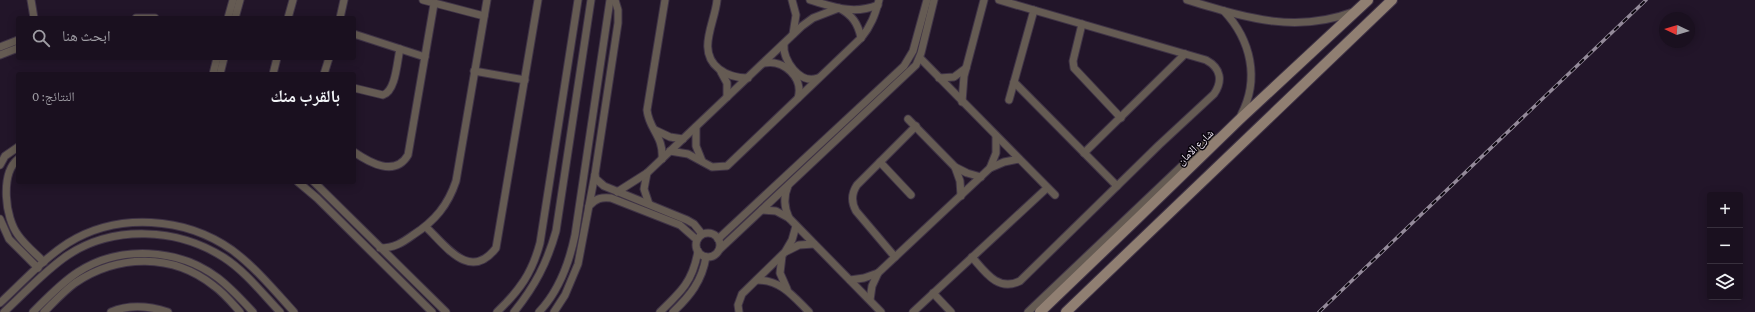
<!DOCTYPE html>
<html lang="ar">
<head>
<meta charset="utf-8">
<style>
	:root { --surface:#1a101f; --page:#231928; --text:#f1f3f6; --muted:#9f9da4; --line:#38303d }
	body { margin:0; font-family:"Crimson Pro","Noto Naskh Arabic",serif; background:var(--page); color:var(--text); direction:rtl }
	.controls { position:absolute; right:12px; bottom:12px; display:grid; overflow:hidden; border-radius:4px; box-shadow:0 2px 10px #0003 }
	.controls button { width:36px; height:36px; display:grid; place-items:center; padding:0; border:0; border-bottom:1px solid var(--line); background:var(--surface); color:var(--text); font:20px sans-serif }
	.compass { position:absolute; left:1659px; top:12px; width:36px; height:36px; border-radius:50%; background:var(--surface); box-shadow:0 2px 10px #0003; rotate:274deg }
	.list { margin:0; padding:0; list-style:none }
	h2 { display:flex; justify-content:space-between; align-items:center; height:52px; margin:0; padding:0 16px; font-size:17px }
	h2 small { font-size:13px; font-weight:400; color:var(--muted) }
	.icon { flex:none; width:22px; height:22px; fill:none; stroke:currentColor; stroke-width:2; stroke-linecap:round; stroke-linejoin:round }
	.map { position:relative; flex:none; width:1755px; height:312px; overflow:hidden; direction:ltr }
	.search { position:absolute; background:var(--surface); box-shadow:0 2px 10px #0003; left:16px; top:16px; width:340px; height:44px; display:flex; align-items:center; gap:10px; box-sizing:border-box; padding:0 14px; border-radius:4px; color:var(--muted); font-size:15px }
	.panel { position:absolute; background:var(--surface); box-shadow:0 2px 10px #0003; left:16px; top:72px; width:340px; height:112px; border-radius:4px; direction:rtl }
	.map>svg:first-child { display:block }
</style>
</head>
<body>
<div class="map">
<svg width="1755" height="312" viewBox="0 0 1755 312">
	<rect width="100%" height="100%" fill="#221529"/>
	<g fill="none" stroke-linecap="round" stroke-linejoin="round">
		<!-- street casing -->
		<g stroke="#3f3346" stroke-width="9">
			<g id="street">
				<path d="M31 0 34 18"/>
				<path d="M423 0 484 16"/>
				<path d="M717 0C715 23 696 51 719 69 728 76 737 78 748 78"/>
				<path d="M792 0 796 15 793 34"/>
				<path d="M810 0C834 7 853 15 878 5"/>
				<path d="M1187 0C1244 17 1294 34 1353 12"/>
				<path d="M1224 11C1251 40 1260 79 1241 115"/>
				<path d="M136 18H155"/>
				<path d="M228 18 233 0"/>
				<path d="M235 18 240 0"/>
				<path d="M288 18 293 0"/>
				<path d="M340 18 344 0"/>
				<path d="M1082 24 1073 61 1074 68 1121 118"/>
				<path d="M354 34 425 57"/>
				<path d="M784 44C782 60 800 85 818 78"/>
				<path d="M0 47 18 40"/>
				<path d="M0 55 18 48"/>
				<path d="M920 58 1055 195"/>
				<path d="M764 63C784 59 804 78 798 98"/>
				<path d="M474 71 525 80"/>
				<path d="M721 72 727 83V97"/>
				<path d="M213 74 217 58"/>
				<path d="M220 74 224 58"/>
				<path d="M273 74 277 58"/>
				<path d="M324 74 329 58"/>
				<path d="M939 78 954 77 966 68"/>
				<path d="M1014 82 1117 186"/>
				<path d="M354 88 383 95C396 91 397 61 400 49"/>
				<path d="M1009 100 1034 10"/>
				<path d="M962 102 964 76 984 0"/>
				<path d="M908 119 955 167 967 173 981 177"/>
				<path d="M696 127V146L702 161"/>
				<path d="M655 130 670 137 683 139"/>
				<path d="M670 151 688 154 712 167 727 166 861 38C871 26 875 15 879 0"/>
				<path d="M354 152C370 163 395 177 408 155L434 4"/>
				<path d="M1084 153 1185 54"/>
				<path d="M18 159C0 174 5 218 18 235 25 245 35 253 44 262"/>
				<path d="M662 159C664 136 649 130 647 110L665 0"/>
				<path d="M880 162 911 195"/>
				<path d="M0 165 5 156 18 147"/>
				<path d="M955 167 960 181 961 196"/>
				<path d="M990 168 996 153V136"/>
				<path d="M647 173 644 189 649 204"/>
				<path d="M595 175 596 179 604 186 687 220 694 224 702 234"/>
				<path d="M298 182 317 198 432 312"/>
				<path d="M314 182 446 312"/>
				<path d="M788 186C783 197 784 207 789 218"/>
				<path d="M617 192 647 173 802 26 813 18 839 8C852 15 858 23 861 38"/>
				<path d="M589 206C596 198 602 197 611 198L680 225 697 240"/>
				<path d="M762 210 776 211 789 218 881 312"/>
				<path d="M0 219 9 239 38 268"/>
				<path d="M426 227C446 246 470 282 496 248L538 0"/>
				<circle cx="708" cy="245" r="12"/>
				<path d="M718 239 904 66 913 51 927 0"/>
				<path d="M380 248C394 248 402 243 413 235 435 221 448 205 456 181L487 0"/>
				<path d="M719 250 916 65 921 53 934 0"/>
				<path d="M787 251 799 245 814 244"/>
				<path d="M782 256 780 273 787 289"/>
				<path d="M895 257 856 211C851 202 851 194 857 185L916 126"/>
				<path d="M972 257C985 272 998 292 1020 281L1159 145 1214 94C1223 81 1221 68 1206 60L999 0"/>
				<path d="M757 280C781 280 793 296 809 312"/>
				<path d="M850 280 864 278 878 273 990 168 1004 162 1019 159"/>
				<path d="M933 293 951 312"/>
				<path d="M870 300 872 286 878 273"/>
				<path d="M0 303C22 283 43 259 68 243 118 212 185 217 232 250 255 267 275 291 294 312"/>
				<path d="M4 312C25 293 44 271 68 255 114 225 177 228 223 257 245 271 262 293 280 312"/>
				<path d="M33 312C47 298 61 283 78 272 120 245 178 248 218 278 231 288 242 300 253 312"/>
				<path d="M44 312C54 302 64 291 75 283 118 254 173 253 214 286 224 293 232 303 240 312"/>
				<path d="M111 312C130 304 149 306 168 312"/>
				<path d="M497 312C520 290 532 273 540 243L578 0"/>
				<path d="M514 312C535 286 547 263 556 231L591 0"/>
				<path d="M539 312C559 291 569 264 575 235L610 0"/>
				<path d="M554 312 565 295 578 264 595 174 618 23V10L615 0"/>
				<path d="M660 312C681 292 693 281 698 251"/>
				<path d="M673 312C690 296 702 281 706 257"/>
				<path d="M739 312 738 305 742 294 785 252 792 240 796 226"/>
				<path d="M913 312 1047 188"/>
				<path d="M1028 312 1208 141 1222 137"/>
			</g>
		</g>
		<!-- secondary casing -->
		<g stroke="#3f3346" stroke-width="12">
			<g id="secondary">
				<path d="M1040 312 1138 218 1240 119 1368 0"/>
				<path d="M1066 312 1392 0"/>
			</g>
		</g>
		<!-- street -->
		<use href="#street" stroke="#655b53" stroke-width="7"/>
		<!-- secondary -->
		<use href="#secondary" stroke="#907f72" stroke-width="10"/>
		<!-- rail casing -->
		<g stroke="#948a9a" stroke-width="3.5">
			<path id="rail" d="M1319 312 1646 0"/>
		</g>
		<!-- rail -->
		<use href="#rail" stroke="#09040c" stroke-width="2" stroke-dasharray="6" stroke-linecap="butt"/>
	</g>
	<g text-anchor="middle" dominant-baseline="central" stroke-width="3" stroke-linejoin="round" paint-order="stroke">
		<!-- street labels -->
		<g font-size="11" fill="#f2e9f7" stroke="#09040c">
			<text transform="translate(1195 147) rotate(-44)">شارع الامان</text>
		</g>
	</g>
</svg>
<div class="controls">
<button>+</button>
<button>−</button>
<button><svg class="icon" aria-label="layers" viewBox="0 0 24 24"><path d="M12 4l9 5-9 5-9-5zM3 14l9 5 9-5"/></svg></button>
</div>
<svg class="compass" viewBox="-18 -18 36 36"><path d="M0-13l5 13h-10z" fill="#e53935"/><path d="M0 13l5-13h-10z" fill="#9f9da4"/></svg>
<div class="search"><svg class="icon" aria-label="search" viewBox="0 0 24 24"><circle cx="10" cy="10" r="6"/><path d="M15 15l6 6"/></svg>ابحث هنا</div>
<section class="panel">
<h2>بالقرب منك<small>النتائج: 0</small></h2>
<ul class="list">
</ul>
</section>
</div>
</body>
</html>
